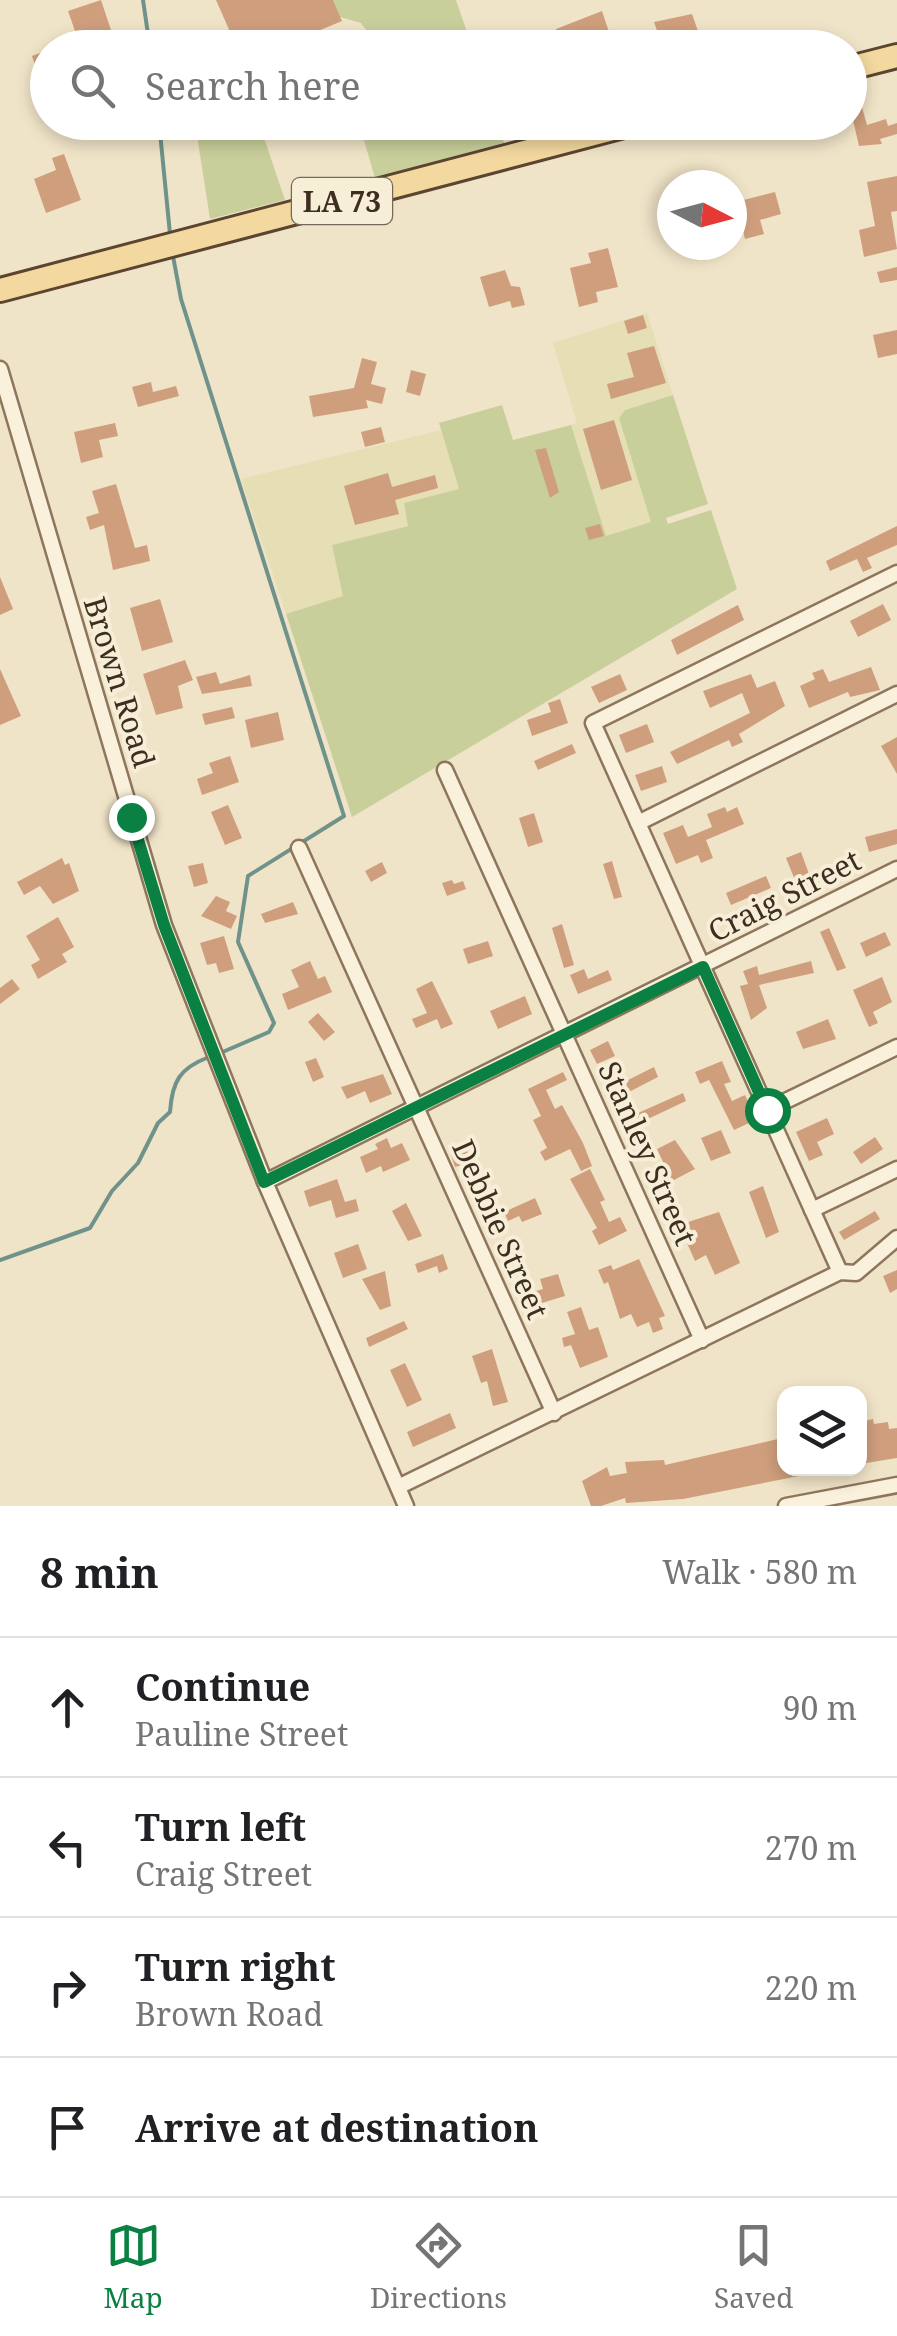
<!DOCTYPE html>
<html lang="en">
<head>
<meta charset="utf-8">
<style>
	:root { --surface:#fff; --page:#f6f6f6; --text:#202124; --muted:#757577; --line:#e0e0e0; --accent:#0b8043 }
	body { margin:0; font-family:"Noto Serif",serif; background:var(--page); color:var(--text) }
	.controls { position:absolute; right:30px; bottom:30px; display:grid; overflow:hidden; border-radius:20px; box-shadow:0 5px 15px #0003 }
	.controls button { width:90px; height:90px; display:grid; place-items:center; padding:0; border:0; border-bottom:2px solid var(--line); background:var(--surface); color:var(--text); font:50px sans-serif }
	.compass { position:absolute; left:657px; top:170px; width:90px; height:90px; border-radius:50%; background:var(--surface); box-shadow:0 5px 15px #0003; rotate:96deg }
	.stop { position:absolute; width:30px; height:30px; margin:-22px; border:8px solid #0b8043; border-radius:50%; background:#fff }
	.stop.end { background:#0b8043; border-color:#fff; box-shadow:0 2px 10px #0008 }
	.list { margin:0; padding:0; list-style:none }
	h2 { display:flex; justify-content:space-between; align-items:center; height:130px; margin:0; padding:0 40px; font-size:42px }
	h2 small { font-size:32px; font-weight:400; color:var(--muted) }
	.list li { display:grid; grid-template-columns:65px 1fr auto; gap:30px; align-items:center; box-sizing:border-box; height:140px; padding:0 40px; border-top:2px solid var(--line) }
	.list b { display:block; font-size:38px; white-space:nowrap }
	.list p { margin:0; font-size:32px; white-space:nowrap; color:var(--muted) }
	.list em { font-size:32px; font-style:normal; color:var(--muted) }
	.icon { flex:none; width:55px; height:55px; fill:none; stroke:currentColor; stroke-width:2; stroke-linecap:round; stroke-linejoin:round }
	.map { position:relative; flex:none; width:897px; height:1506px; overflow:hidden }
	.search { position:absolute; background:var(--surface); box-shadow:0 5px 15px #0003; left:30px; right:30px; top:30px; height:110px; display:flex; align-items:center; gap:25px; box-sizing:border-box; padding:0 35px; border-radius:55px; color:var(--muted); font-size:38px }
	.sheet { height:690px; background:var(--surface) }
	nav { display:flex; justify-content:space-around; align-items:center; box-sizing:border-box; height:140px; border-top:2px solid var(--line); background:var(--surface); font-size:28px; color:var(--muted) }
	nav a { display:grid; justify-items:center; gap:5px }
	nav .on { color:var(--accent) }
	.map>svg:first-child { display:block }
</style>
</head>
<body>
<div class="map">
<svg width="897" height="1506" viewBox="0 0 897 1506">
	<rect width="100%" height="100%" fill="#f0e4c8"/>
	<!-- farmland -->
	<g fill="#e6deb5">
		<path d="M647 313 673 395 625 410 619 418 652 522 606 537 571 425 577 423 553 343Z"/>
		<path d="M441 430 459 489 404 503 409 525 333 545 343 596 286 614 241 479Z"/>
	</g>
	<!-- green -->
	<g fill="#c9cf9b">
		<path d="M333 0H456L472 47H379L361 23 340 17Z"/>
		<path d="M195 123H259L285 200 210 219Z"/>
		<path d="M359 123H497L505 145 375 178Z"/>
		<path d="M673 395 708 504 666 518 668 524 711 510 737 589 352 817 286 614 343 596 332 545 408 526 404 503 459 489 439 423 502 405 513 440 571 425 606 536 651 522 619 418 625 410Z"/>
	</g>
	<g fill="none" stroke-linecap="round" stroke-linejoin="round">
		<!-- stream -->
		<g stroke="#6f938a" stroke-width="4">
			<path d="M143 0 150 48"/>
			<path d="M159 122 170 234"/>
			<path d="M173 256 181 299 344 816 248 876 238 942 274 1023 269 1032 218 1054"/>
			<path d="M0 1260 90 1228 112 1191 138 1163 158 1123 170 1112C172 1081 180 1068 209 1057"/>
		</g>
	</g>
	<!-- building -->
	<g fill="#cf9f7d">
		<path d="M101 0 117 48H81L68 11Z"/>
		<path d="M216 0H333L342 21 287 44 284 37 246 48 239 30 231 34Z"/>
		<path d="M602 11 610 35 585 48H574L573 43 562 46 556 29Z"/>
		<path d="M692 14 704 48H663L654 22Z"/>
		<path d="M48 50V97H46L32 56Z"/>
		<path d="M861 104 867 125 886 119 888 126 897 123V134L880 139 882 144 859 146 850 107Z"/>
		<path d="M64 154 81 200 46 213 34 179 56 170 52 158Z"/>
		<path d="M897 176V211L891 212 897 249 864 257 859 230 875 226 867 182Z"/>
		<path d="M775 192 781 214 760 220 764 234 745 239 736 202Z"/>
		<path d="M608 248 618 287 596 292 598 302 579 307 570 268 591 263 588 253Z"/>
		<path d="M897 267V280L880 283 877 272Z"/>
		<path d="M505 270 511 286 520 287 525 305 512 308 510 301 489 307 480 277Z"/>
		<path d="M643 315 647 328 628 334 624 321Z"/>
		<path d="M897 330V354L878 358 873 335Z"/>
		<path d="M654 346 666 383 611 399 607 384 634 377 627 353Z"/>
		<path d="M362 358 377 362 371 384 386 388 382 404 366 400 368 408 313 417 309 396 354 388Z"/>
		<path d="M411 370 426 374 420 396 406 392Z"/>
		<path d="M151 382 153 392 176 386 179 396 138 407 132 387Z"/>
		<path d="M614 420 632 480 601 490 583 429Z"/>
		<path d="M115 423 118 436 99 440 103 457 81 463 74 432Z"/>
		<path d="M381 427 385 442 365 447 361 432Z"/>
		<path d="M546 448 559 492 550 498 535 450Z"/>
		<path d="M388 473 392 487 435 475 438 488 395 500 399 514 355 525 344 486Z"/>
		<path d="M116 484 135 548 147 545 150 561 113 570 104 525 90 530 86 517 99 513 92 491Z"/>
		<path d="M600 524 604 536 589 540 585 528Z"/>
		<path d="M897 526V545L867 558 872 568 863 572 857 559 830 571 826 561Z"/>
		<path d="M0 577 13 609 0 615Z"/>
		<path d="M160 599 173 642 142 651 130 608Z"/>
		<path d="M883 604 891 620 858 637 850 621Z"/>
		<path d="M738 605 744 620 677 655 671 640Z"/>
		<path d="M185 660 193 680 178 686 183 708 156 715 143 674Z"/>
		<path d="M871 667 880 690 850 697 848 692 809 708 800 686 815 679 812 673 823 669 829 682Z"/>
		<path d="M0 669 21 716 0 725Z"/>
		<path d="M216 672 220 684 250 675 252 686 202 694 196 677Z"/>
		<path d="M620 674 627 690 599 703 591 687Z"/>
		<path d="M751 674 757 688 775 681 785 706 739 734 743 742 732 747 729 740 677 764 670 752 750 713 742 693 710 708 703 691Z"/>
		<path d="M560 699 568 723 532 736 527 720 551 712 548 703Z"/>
		<path d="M232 707 235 718 205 725 202 714Z"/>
		<path d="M278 712 284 740 251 748 245 720Z"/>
		<path d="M647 724 654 742 626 753 619 735Z"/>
		<path d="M897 737V774L881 746Z"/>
		<path d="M572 744 576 753 538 770 534 761Z"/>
		<path d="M230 756 239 782 202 795 197 779 213 773 209 763Z"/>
		<path d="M662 766 667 782 641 791 635 775Z"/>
		<path d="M228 805 242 838 225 845 211 812Z"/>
		<path d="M725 807 727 812 737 807 744 824 706 840 713 858 701 863 698 855 676 864 663 833 683 825 688 837 712 827 707 814Z"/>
		<path d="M534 813 543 842 528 847 519 818Z"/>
		<path d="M897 829V844L869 852 865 837Z"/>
		<path d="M801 852 809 874 815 871 819 882 799 890 786 858Z"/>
		<path d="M62 858 65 865 69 863 79 891 53 904 40 886 24 895 17 882Z"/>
		<path d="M612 861 622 897 614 899 603 864Z"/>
		<path d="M382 862 387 873 371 882 365 871Z"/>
		<path d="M203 863 208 883 194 887 188 866Z"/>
		<path d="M766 876 771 888 731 905 726 893Z"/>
		<path d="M452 880 454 884 463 881 466 889 447 896 442 883Z"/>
		<path d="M216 896 230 902 226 911 237 916 231 929 201 916Z"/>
		<path d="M293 902 298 914 265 923 261 914Z"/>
		<path d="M58 917 74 947 62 954 67 962 38 979 31 965 40 960 26 936Z"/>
		<path d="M562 924 574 965 564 968 552 928Z"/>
		<path d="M829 928 846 968 837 971 820 932Z"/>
		<path d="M885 932 891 945 866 957 860 943Z"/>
		<path d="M224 936 234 969 219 973 216 963 207 965 200 943Z"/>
		<path d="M488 941 493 956 468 964 463 949Z"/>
		<path d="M310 961 318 979 325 976 332 992 288 1010 282 994 299 987 291 970Z"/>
		<path d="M811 961 814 973 759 985 767 1008 751 1020 740 986 748 984 743 971 757 966 759 975Z"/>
		<path d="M584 969 588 979 608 970 612 980 578 994 570 975Z"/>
		<path d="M882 977 892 1002 873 1012 878 1023 869 1027 853 990Z"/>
		<path d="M12 979 20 989 0 1004V988Z"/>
		<path d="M432 981 453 1024 441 1029 437 1019 416 1028 412 1019 427 1013 416 989Z"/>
		<path d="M525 996 532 1014 498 1029 490 1011Z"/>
		<path d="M318 1013 335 1032 324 1041 308 1022Z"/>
		<path d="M828 1019 836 1039 803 1049 796 1032Z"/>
		<path d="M608 1041 615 1056 597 1064 590 1050Z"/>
		<path d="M316 1058 324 1077 313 1082 305 1062Z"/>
		<path d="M722 1061 731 1082 724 1084 732 1101 745 1095 754 1115 747 1118 749 1123 734 1130 709 1080 700 1084 695 1072Z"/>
		<path d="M654 1067 658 1077 629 1092 624 1082Z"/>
		<path d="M563 1072 567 1080 546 1090 555 1109 562 1105 583 1143 592 1166 581 1171 570 1149 545 1161 540 1152 547 1148 533 1120 541 1116 528 1089Z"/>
		<path d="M383 1074 392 1094 370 1103 365 1091 347 1099 341 1087Z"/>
		<path d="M683 1093 686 1101 633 1126 629 1117Z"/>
		<path d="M827 1118 834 1134 817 1142 823 1155 809 1161 796 1132Z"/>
		<path d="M721 1130 731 1153 711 1161 701 1138Z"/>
		<path d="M875 1137 883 1149 861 1164 853 1152Z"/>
		<path d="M387 1138 391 1148 402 1143 410 1160 383 1172 381 1166 366 1173 360 1157 378 1149 375 1144Z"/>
		<path d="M675 1140 695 1169 672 1181 657 1149Z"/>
		<path d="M467 1150 471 1162 455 1167 451 1155Z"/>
		<path d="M590 1169 605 1200 600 1202 609 1222 620 1217 627 1231 599 1245 592 1231 597 1228 570 1179Z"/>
		<path d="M337 1179 345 1202 356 1199 359 1211 336 1218 331 1200 309 1207 304 1191Z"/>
		<path d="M763 1186 779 1232 766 1238 749 1192Z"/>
		<path d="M535 1198 542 1214 522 1222 519 1216 508 1221 504 1212Z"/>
		<path d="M406 1203 422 1236 408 1241 392 1211Z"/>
		<path d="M875 1211 880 1219 844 1240 839 1232Z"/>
		<path d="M719 1212 740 1263 715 1275 706 1255 695 1261 679 1225Z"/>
		<path d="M358 1244 367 1269 343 1278 334 1253Z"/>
		<path d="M443 1254 448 1269 439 1273 437 1266 418 1273 415 1264Z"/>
		<path d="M639 1259 665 1316 659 1318 663 1329 653 1333 649 1322 637 1327 631 1314 620 1319 608 1282 604 1284 598 1270 611 1265 613 1270Z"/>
		<path d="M897 1270V1289L890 1293 883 1276Z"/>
		<path d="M385 1271 391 1306 380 1310 362 1279Z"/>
		<path d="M558 1274 565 1296 535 1305 532 1292 543 1289 540 1279Z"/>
		<path d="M581 1307 589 1330 598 1327 608 1357 580 1368 571 1345 564 1347 562 1338 575 1334 567 1312Z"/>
		<path d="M404 1321 408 1329 369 1347 366 1338Z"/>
		<path d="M492 1349 508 1402 493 1406 487 1381 481 1383 472 1356Z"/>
		<path d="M405 1363 422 1400 407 1407 390 1370Z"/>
		<path d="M450 1413 456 1428 413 1447 407 1432Z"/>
		<path d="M873 1419 874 1424 888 1422 889 1429 897 1428V1458L860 1464V1422Z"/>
		<path d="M778 1439 783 1468H809V1474L683 1499 626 1503 625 1498 601 1506H591L582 1481 607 1467 610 1476 627 1473 625 1462 664 1460 665 1465Z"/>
	</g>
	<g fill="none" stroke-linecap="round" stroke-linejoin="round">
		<!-- minor casing -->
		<g stroke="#8d765c" stroke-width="19">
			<g id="minor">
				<path d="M0 369 164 925 265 1182 406 1506"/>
				<path d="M445 770 702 1340"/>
				<path d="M638 823 897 694"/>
				<path d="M299 848 554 1413"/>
				<path d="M767 1110 897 1047"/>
				<path d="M265 1182 897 869"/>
				<path d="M812 1210 897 1169"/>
				<path d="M840 1272 593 723 897 573"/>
				<path d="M400 1486 840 1272 856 1273 897 1238"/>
				<path d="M786 1506 897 1485"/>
			</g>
		</g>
		<!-- primary casing -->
		<g stroke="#5b4430" stroke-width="28">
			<g id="primary">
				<path d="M850 68 897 56"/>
				<path d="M0 290 639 122"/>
			</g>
		</g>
		<!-- minor -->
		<use href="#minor" stroke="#faf1dc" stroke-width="14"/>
		<!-- primary -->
		<use href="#primary" stroke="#f3d9a0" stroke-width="22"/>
	</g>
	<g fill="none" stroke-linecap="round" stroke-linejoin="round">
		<!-- route -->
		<path stroke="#0b8043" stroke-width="12" d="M131 817 164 925 264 1182 703 967 767 1110"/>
	</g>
	<g text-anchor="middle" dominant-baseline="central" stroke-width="8" stroke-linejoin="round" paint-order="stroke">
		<!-- shield labels -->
		<rect fill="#f7eed8" stroke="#756857" stroke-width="2.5" x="292" y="178" width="100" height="46" rx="8"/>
		<g font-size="28" font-weight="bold" fill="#3d2e20">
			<text x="342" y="201">LA 73</text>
		</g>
		<!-- street labels -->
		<g font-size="30" fill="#3d2e20" stroke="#f7eed8">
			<text transform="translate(120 682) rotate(73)">Brown Road</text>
			<text transform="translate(784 895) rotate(-27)">Craig Street</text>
			<text transform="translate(648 1153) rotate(66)">Stanley Street</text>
			<text transform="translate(501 1229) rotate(66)">Debbie Street</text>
		</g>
	</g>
</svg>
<div class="controls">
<button><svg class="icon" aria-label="layers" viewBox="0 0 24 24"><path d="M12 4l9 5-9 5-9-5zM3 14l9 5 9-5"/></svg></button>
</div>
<svg class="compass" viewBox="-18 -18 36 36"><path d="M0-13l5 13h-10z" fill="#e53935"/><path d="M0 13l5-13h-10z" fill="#757577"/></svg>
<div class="stop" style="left:767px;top:1110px"></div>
<div class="stop end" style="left:131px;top:817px"></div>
<div class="search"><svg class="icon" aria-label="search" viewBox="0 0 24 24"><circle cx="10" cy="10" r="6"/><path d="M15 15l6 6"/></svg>Search here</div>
</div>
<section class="sheet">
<h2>8 min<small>Walk · 580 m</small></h2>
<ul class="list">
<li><svg class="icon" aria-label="ahead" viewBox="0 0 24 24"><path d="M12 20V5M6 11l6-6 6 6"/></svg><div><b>Continue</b><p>Pauline Street</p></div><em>90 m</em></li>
<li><svg class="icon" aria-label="left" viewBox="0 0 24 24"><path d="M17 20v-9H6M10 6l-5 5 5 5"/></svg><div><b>Turn left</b><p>Craig Street</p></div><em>270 m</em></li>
<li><svg class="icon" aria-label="right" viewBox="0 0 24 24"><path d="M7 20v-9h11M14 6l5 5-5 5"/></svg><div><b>Turn right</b><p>Brown Road</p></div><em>220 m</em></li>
<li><svg class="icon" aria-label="arrive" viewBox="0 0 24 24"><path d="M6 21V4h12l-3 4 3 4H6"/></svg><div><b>Arrive at destination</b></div></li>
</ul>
</section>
<nav>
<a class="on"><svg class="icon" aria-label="map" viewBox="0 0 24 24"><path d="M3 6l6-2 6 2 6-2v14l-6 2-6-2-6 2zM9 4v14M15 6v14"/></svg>Map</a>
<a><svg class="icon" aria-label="directions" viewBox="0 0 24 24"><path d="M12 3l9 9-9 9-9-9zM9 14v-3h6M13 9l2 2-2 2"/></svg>Directions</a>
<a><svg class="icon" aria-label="saved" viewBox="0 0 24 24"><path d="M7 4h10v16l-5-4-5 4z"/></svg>Saved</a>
</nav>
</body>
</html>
